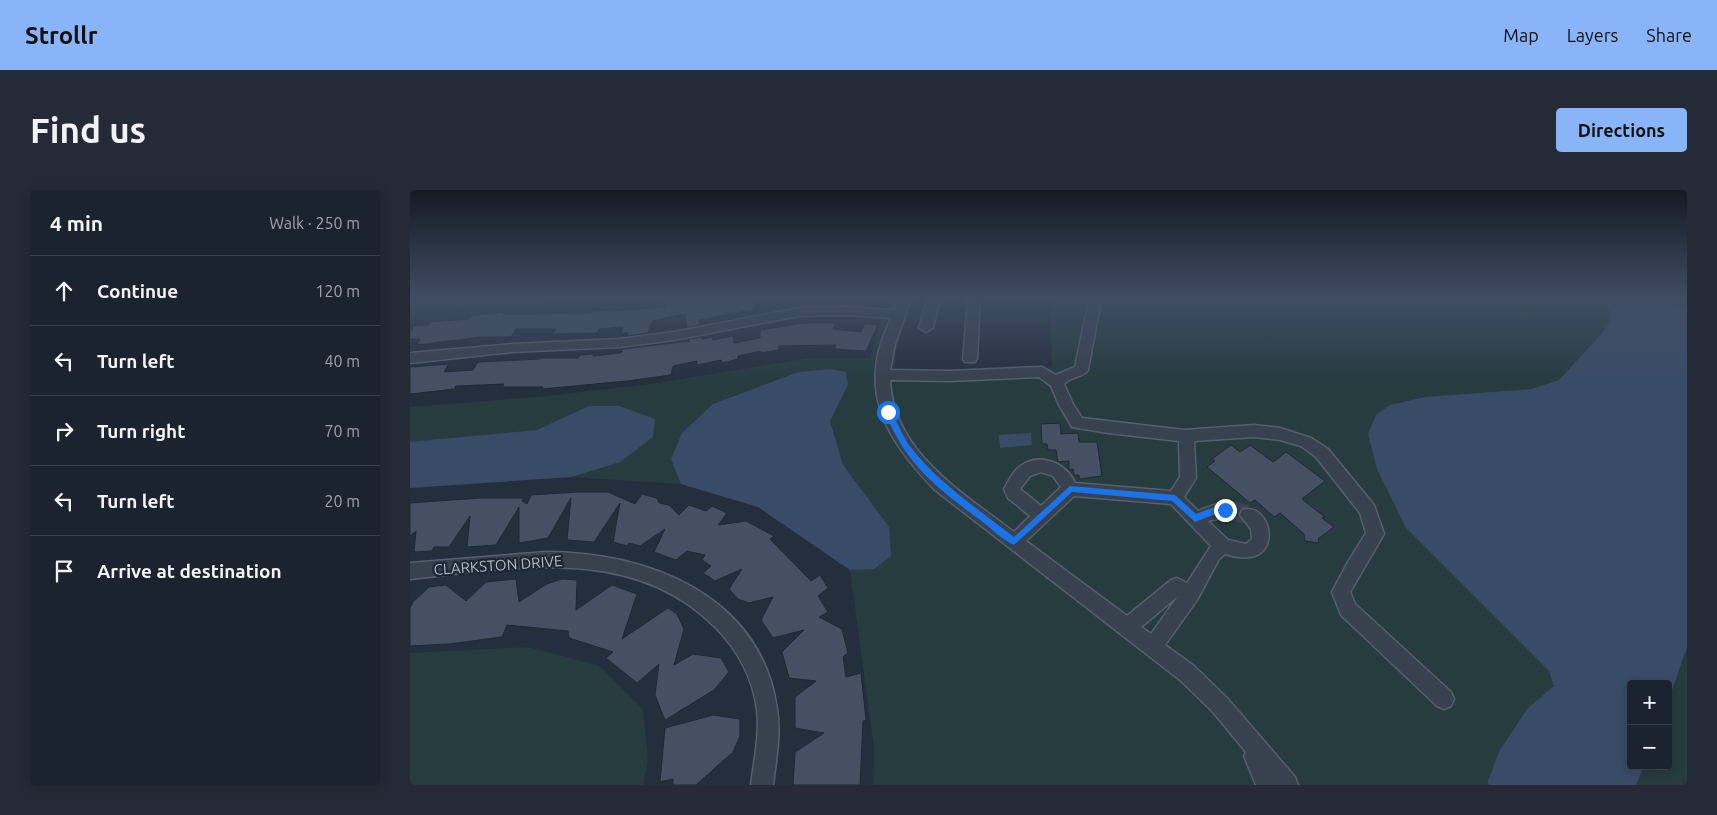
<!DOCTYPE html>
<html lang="en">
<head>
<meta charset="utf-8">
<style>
  body { margin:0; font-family:Ubuntu,sans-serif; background:#242b36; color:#f1f3f6 }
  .controls { position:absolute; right:15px; bottom:15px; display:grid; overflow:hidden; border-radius:5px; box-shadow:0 2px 12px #0003 }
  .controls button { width:45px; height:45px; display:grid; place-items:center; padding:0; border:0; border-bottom:1px solid #39404a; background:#1b232e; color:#f1f3f6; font:25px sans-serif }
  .stop { position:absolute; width:15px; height:15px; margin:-11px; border:4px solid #1a73e8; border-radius:50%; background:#fff }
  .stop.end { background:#1a73e8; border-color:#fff; box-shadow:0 1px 5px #0008 }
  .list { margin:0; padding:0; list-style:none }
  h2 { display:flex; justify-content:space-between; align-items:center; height:65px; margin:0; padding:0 20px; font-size:21px }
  h2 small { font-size:16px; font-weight:400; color:#a0a4aa }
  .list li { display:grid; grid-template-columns:32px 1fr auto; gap:15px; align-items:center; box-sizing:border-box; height:70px; padding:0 20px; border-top:1px solid #39404a }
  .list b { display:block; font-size:19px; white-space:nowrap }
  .list em { font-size:16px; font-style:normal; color:#a0a4aa }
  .icon { flex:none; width:28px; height:28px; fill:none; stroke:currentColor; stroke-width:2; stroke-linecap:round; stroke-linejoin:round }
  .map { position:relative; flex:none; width:1277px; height:595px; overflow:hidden; border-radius:5px }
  header { display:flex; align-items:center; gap:30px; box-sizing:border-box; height:70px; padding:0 25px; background:#8ab4f8; color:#111 }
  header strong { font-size:24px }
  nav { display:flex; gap:28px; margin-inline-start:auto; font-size:18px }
  .intro { display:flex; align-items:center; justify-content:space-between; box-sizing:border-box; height:120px; padding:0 30px }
  h1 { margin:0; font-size:35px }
  .button { padding:12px 22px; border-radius:5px; background:#8ab4f8; color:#111; font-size:18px; font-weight:700 }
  main { display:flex; gap:30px; padding:0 30px }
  aside { flex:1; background:#1b232e; border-radius:5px; box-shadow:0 2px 12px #0003 }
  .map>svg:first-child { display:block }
</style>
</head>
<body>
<header>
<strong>Strollr</strong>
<nav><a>Map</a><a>Layers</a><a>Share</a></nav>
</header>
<div class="intro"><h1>Find us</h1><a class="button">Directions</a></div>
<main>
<aside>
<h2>4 min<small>Walk · 250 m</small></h2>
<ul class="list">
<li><svg class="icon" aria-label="ahead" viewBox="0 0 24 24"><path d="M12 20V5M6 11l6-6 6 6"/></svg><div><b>Continue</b></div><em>120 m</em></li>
<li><svg class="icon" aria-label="left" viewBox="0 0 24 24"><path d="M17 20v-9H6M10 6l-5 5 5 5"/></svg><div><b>Turn left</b></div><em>40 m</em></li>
<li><svg class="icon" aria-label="right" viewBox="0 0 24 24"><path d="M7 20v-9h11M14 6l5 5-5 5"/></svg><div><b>Turn right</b></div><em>70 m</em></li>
<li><svg class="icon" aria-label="left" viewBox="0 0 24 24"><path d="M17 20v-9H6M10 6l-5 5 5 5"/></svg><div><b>Turn left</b></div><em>20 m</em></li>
<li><svg class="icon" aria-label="arrive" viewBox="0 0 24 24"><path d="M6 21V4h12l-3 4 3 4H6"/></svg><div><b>Arrive at destination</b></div></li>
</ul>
</aside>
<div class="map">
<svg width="1277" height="595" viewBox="0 0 1277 595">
  <rect width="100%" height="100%" fill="#242f3e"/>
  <g fill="#263c3f" fill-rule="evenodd">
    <path d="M0 109H200L0 123Z"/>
    <path d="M478 109H504C495 134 483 158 485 185L642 177 640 109H1277V595H463L464 558 440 380 348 317 271 294 161 287 0 298V217L136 206 240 194 400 168H460ZM1221 494H1258V576H1221Z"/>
    <path d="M117 457 188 475 233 520 238 569 233 595H0V463Z"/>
  </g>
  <g fill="#394c67">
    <path d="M1196 109H1241L1277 120V457L1258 512V494H1221V576H1234L1226 595H1079L1078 591 1089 562 1117 519 1144 496 1139 481 996 338 967 279 958 244 966 225 980 215 1015 207 1122 199 1149 190 1192 143 1201 128 1200 121 1194 113Z"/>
    <path d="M420 179 436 182 438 195 420 231 433 275 479 337 481 366 464 379 440 380 348 317 271 294 261 269 272 243 303 214 389 182Z"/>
    <path d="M179 216H209L245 229 243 247 210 272 161 287 0 298V252L127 240Z"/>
    <path d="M621 243 622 255 590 258 589 245Z"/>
  </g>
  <g fill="#455162" stroke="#1f2835">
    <path d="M272 109H344L345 119 289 130 290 135 277 138 275 124 242 131 238 143 217 146 218 143H211L213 137 189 139 187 143 142 144 146 139H106L101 147H72L6 155 10 149H0V143L4 136 18 135 20 132 59 129 61 125 94 122 93 124H118L181 123 182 121 204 120 203 121 255 117 254 113Z"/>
    <path d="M393 133H425L423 139 451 142 455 134 468 135 456 161 424 159 426 155 369 156V160L351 163 350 161 328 166V169L312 173 311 170 287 175V171L263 176 261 185 217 191 132 199 133 197H92L94 194 46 196 45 199 0 204V177L39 174 34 182 63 180 68 172 130 169 131 168H168L170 165 184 164 183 166 211 163 213 159 279 151V149L292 147V149L303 147V150L323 146 324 153 350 148V140Z"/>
    <path d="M650 233 651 244 668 243 669 252H687L692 286 669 289V285H664L663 279 659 280V271L648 272 646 260H638L637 254H632L631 234Z"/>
    <path d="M821 255 830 262 840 255 863 272 876 262 915 291 892 309 915 327 912 328 924 337 908 349 909 353 895 351 894 344 870 323 864 327 845 310 840 313 797 277 805 271 802 269Z"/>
    <path d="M167 302H198L225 314 232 304 247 308 249 313 259 315 269 325 279 315 296 321 302 316 317 323 308 335 336 331 364 346 360 349 401 391 410 385 418 398 408 406 418 422 409 427 432 439 438 463 433 467 436 487 451 483 456 530 453 531 450 595H383L385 562 414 543 385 538V507L406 491 379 488 372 462 394 440 363 448 351 430 363 407 339 413 328 409 319 399 332 379 305 391 293 383 301 376 292 370 295 365 277 361 266 370 244 362 255 339 230 356 219 353 217 356 203 352 210 313 184 352 157 350 161 308 138 348 109 353V317L86 355 57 357 60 326 39 357H24L22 361 4 362 6 341 0 346V313L70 308H114L112 311 117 314 121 305Z"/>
    <path d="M106 389 109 412 137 394 152 389 167 390 166 420 202 395 227 404 212 449 258 418 267 424 274 439 264 475 283 464 311 468 319 482 304 500 255 530 245 505 249 474 227 493 196 468 203 462 159 448 158 441 97 435 92 447 39 454 0 456V418L3 412 19 397 36 395 56 411 76 392Z"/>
    <path d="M303 525 330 529V546L323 562 286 595H263V589L250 592 255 538Z"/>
  </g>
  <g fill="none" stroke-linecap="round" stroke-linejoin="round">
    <path stroke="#3a4453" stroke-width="14" stroke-dasharray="14 8" stroke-linecap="butt" d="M818 320 821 321"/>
    <path stroke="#3a4453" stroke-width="19" stroke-dasharray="19 9" stroke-linecap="butt" d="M818 320 838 325"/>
    <defs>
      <g id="minor">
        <path d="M488 109H501L485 154 480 180 539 181 632 177 646 185 665 177 679 109H691L678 180C673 188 661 186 654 194L663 214 672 228 774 240 844 235 870 238 901 248 918 259 964 315 974 344 940 402 945 414 1041 502 1044 509 1041 516 1034 519 1027 516 931 425 922 402 938 372 956 343 950 323 906 267 891 256 870 250 844 247 784 251 786 288 774 307 788 321C799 316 812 311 824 315L826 320 824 325 798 331 818 350 836 354 842 349 841 339 830 325 832 320C863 310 878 384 815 364L809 369 787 410 755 455 784 476 817 508 885 587 888 595H846L834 566 836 562 803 522 770 490 525 300C494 268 461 227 466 179 467 161 474 144 481 128L434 125 389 126 264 150 210 157 102 162 0 173V163L102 154 210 149 264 142 389 118 434 117 484 120ZM629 187 641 196 649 215 662 237 698 243 769 251 770 287 761 301 665 293C655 271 626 261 607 279 601 285 598 292 594 299L598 308 620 326 604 342C553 303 483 262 480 190L539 191ZM631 282 643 286 651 297 631 316 610 299 620 286ZM664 306 761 314 801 356 777 393 767 388 761 390 717 426 616 351ZM768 406 741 444 731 437Z"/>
        <path d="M517 109H530L523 138 516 142 509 138Z"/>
        <path d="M558 109H570L567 169 565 172H555L553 169Z"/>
        <path d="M136 362C238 362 351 405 367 519 371 544 366 570 363 595H341C344 570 350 544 347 520 343 488 327 459 305 437 223 354 104 378 0 389V373Z"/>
      </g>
    </defs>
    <use href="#minor" stroke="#565f6c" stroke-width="3"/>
    <use href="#minor" fill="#38414e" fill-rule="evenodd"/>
  </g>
  <linearGradient id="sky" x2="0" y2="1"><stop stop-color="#141a22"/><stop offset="0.56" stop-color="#3f4d63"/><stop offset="1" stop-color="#3f4d63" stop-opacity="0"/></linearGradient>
  <rect width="1277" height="193" fill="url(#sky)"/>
  <path fill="#1a73e8" d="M478 219C483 222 494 248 499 255 528 293 567 318 604 347L660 296 765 305 786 324 802 318 815 317 819 320 818 322 803 325 785 332 762 311 662 302 604 355C592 350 581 338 570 330 526 297 496 275 475 222Z"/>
  <g text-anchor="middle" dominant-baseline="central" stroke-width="4.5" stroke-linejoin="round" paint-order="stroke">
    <g font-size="15" fill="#b4bcc9" stroke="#1d2633">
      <text transform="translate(88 375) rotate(-4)">CLARKSTON DRIVE</text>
    </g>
  </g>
</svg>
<div class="controls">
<button>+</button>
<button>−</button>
</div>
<div class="stop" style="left:478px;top:222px"></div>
<div class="stop end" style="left:815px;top:320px"></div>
</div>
</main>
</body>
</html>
